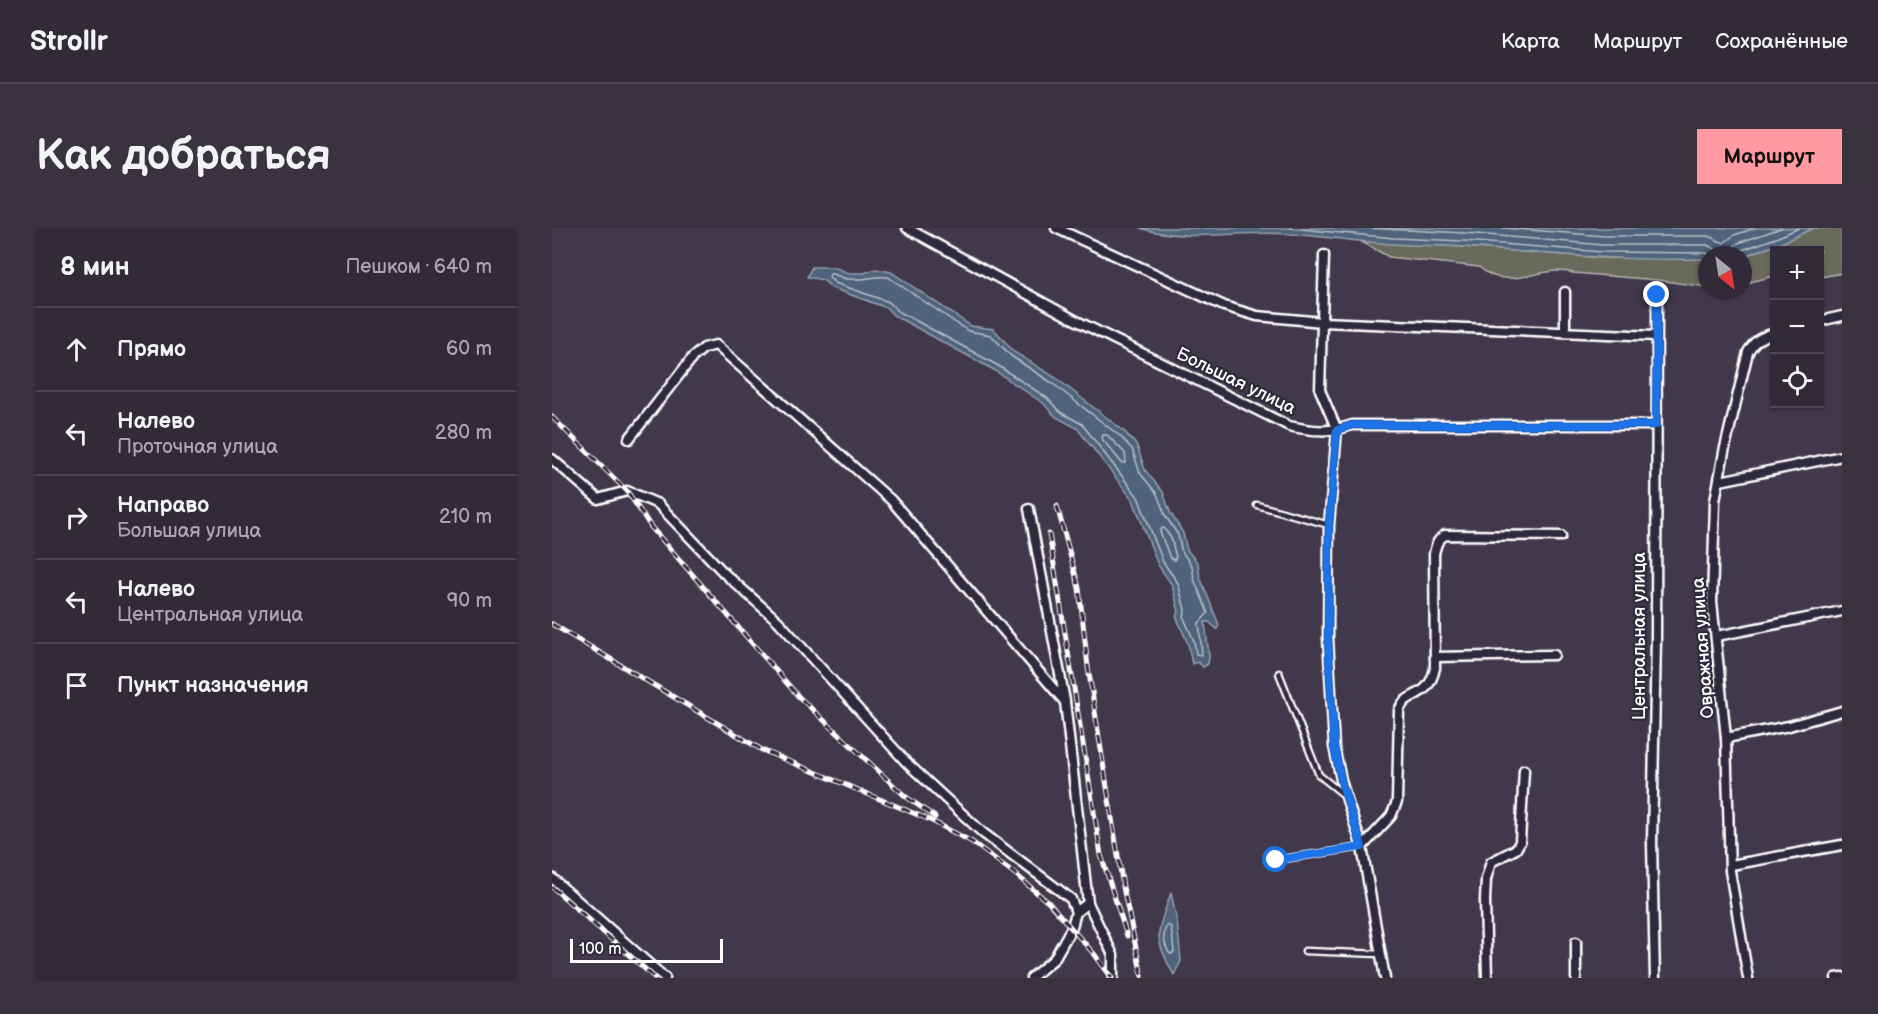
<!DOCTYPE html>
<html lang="ru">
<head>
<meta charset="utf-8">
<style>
  body { margin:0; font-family:"Balsamiq Sans",sans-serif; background:#3a3240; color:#f1f3f6 }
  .controls { position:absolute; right:18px; top:18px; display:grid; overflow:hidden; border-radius:0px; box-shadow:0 2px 4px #0004 }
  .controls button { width:54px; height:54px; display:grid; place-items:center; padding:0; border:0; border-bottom:2px solid #4d4653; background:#322a38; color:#f1f3f6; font:30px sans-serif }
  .compass { position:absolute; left:1146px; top:18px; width:54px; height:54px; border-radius:50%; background:#322a38; box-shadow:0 2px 4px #0004; rotate:150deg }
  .scale { position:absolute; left:18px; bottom:15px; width:153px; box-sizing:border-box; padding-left:6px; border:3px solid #fff; border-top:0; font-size:16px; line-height:21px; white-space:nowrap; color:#fff; -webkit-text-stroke:4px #2f2a3d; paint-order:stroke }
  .stop { position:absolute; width:18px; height:18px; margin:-14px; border:4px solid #1a73e8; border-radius:50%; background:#fff }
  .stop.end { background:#1a73e8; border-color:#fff; box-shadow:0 2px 6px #0008 }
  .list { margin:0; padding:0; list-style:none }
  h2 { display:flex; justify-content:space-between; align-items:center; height:78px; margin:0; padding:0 24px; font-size:26px }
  h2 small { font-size:20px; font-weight:400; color:#a8a7ae }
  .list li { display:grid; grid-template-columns:39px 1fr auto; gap:18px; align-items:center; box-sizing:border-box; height:84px; padding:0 24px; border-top:2px solid #4d4653 }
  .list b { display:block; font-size:22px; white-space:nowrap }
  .list p { margin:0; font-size:20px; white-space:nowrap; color:#a8a7ae }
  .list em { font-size:20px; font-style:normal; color:#a8a7ae }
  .icon { flex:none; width:33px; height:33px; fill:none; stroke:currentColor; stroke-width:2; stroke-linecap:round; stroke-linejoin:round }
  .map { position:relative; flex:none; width:1290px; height:750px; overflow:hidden; border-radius:0px }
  header { display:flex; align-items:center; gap:36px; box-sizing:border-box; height:84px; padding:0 30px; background:#322a38; border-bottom:2px solid #4d4653 }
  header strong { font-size:28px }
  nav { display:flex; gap:33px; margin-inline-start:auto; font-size:21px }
  .intro { display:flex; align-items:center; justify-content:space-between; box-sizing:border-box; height:144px; padding:0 36px }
  h1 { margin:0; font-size:42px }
  .button { padding:15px 27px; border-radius:0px; background:#ff9aa2; color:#111; font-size:21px; font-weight:700 }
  main { display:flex; gap:36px; padding:0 36px }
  aside { flex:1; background:#322a38; border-radius:0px; box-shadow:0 2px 4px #0004 }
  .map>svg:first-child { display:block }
</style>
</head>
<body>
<header>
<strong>Strollr</strong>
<nav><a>Карта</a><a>Маршрут</a><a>Сохранённые</a></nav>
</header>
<div class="intro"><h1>Как добраться</h1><a class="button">Маршрут</a></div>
<main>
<aside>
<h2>8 мин<small>Пешком · 640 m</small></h2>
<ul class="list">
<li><svg class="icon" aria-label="ahead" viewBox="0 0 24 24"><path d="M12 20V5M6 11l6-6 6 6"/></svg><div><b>Прямо</b></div><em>60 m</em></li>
<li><svg class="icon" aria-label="left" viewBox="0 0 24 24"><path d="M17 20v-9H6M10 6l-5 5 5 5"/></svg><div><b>Налево</b><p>Проточная улица</p></div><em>280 m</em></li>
<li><svg class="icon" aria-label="right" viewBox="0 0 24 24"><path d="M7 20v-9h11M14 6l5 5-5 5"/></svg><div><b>Направо</b><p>Большая улица</p></div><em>210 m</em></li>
<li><svg class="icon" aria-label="left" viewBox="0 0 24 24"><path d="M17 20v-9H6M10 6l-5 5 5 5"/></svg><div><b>Налево</b><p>Центральная улица</p></div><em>90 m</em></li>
<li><svg class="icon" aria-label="arrive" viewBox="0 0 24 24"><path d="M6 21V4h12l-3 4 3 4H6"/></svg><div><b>Пункт назначения</b></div></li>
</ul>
</aside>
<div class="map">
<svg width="1290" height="750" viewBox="0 0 1290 750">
  <rect width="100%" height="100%" fill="#42384b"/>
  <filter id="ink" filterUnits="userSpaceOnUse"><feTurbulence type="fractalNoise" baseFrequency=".0167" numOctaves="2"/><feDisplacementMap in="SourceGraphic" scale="12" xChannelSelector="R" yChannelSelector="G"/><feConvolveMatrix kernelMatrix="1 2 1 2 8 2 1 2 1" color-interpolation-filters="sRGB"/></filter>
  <g filter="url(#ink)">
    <g fill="#676a5c" stroke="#b3b4ae" stroke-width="1.5">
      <path d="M1261 0H1290V45L1268 49V22H1222V48L1191 56V28L1227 16Z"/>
      <path d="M808 13 911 19 1050 30 1155 31V59L1105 52 1021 45C989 35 956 66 927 39L837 29Z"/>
    </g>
    <g fill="#4f637b" stroke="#95a1b0" stroke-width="1.5">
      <path d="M588 0H1261L1227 16 1191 28 1155 27V31C1074 33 994 26 914 19 890 17 865 18 841 16 806 14 772 8 737 6 687 2 636 15 588 0Z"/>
      <path d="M260 39H281L297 45H312L324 41 339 44 419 98 442 101 462 124 504 150 573 204 585 218 593 242 611 264 618 284 631 305 635 322 646 335 648 349 667 397 665 401 657 394H653L657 428 656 436 651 439 646 434 640 436 636 416 624 388 627 384 620 357 606 337 581 272 525 200 504 189 491 175 442 142 341 87 335 80 280 60 271 52 255 49Z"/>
      <path d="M619 665 625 693 629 733 622 747C600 707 605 706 619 665Z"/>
    </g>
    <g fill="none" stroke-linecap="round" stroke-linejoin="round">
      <g stroke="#b9c1ca" stroke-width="1.5">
        <path d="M738 0 842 10 912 13 1051 24 1154 25 1159 27"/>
        <path d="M815 0 912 5 1051 17H1155L1163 21 1168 27"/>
        <path d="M952 0 1052 8H1156L1172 15 1182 7 1203 0"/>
        <path d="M1178 27 1180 20 1186 15 1229 0"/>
        <path d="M1185 27 1190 22 1224 10 1247 0"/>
        <path d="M279 45C285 47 291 51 297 51 311 53 323 47 336 49L416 103 439 107 459 128 500 155 569 209 580 221 588 245 605 266 613 287 626 307 630 324 640 338 642 351 656 385 647 395 650 427 644 426 642 413 632 390 633 382 626 355 611 334 586 269 530 196 508 184 495 170 445 137 346 83 337 74 283 55 277 49Z"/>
        <path d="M551 207H555L573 225 574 235H570L550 211Z"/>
        <path d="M612 300 619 310 624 329 622 332 618 330 608 304 609 301Z"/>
        <path d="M615 697 619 699 622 723 620 726 617 725C612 716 610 706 615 697Z"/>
      </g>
      <defs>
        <g id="service">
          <path d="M705 277 777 297"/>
          <path d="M727 445 767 547 792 567"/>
          <path d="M724 632 810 619"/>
          <path d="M753 723 828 726"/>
        </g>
        <g id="minor">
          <path d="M355 0 521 91 737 198C760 203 778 205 800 197H1104"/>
          <path d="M504 0 672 78 705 88 771 94 1104 108"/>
          <path d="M772 27 768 162 785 202 777 297 776 410 782 519 790 556 810 619 833 750"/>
          <path d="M1268 93 1290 88"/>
          <path d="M1013 104V64"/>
          <path d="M77 211 141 129 152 120 164 117 339 272 513 474 536 675 524 684"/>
          <path d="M0 231 46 271 75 263 106 276 173 346 226 393 355 535 431 605 519 671 524 684 520 699 502 731 479 750"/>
          <path d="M1168 253 1290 228"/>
          <path d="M477 281 513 473"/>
          <path d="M1165 408 1290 383"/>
          <path d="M883 429 1002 427"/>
          <path d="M1174 510 1237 498 1290 483"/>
          <path d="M810 619 839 588 845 574 847 482C856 461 876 473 883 440L882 326C884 317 885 312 893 307L1009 308"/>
          <path d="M1179 637 1290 617"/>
          <path d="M0 650 113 750"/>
          <path d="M536 675 561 727V750"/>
          <path d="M1024 714V750"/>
          <path d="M935 750 933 672 934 651 939 634 964 621 968 614 972 542"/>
          <path d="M1103 750 1100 615 1104 411 1105 67"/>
          <path d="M1196 750 1178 643 1174 510 1160 374 1163 273 1172 224 1196 124C1203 111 1210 109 1222 105"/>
          <path d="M1284 750 1290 749"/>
        </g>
      </defs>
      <use href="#service" stroke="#fff" stroke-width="9"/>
      <use href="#minor" stroke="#fff" stroke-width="13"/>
      <use href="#service" stroke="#2f2a3d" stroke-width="4.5"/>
      <use href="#minor" stroke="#2f2a3d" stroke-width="8"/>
      <defs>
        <g id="rail">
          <path d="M0 189 75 263 99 299 247 469 353 568 383 589"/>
          <path d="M505 278 527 360 536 439 550 528 571 659 590 748"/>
          <path d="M497 306 549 627 575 708"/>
          <path d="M0 396 210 522 378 592 420 614 462 645 497 675 543 727 560 750"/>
          <path d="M0 659 103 750"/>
        </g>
      </defs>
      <use href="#rail" stroke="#fff" stroke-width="5"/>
      <use href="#rail" stroke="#2f2a3d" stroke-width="3" stroke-dasharray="9" stroke-linecap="butt"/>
    </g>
  </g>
  <g fill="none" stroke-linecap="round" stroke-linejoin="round" filter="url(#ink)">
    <path stroke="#1a73e8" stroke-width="8" d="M724 632 810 619 790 556 782 519 776 410 777 297 785 202 800 197H1104L1105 67"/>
  </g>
  <g text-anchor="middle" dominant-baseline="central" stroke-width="4.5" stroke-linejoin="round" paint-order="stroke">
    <g font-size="18" fill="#fff" stroke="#2f2a3d">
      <text transform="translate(684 153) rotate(26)">Большая улица</text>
      <text transform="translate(1087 408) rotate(-90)">Центральная улица</text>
      <text transform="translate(1151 420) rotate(-94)">Овражная улица</text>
    </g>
  </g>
</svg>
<div class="controls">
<button>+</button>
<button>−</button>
<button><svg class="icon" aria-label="locate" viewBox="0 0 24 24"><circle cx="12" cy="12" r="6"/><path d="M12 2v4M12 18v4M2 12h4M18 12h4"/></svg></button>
</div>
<svg class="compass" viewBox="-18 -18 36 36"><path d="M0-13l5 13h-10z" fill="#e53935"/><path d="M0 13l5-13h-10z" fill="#a8a7ae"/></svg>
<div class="scale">100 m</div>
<div class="stop" style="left:724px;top:632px"></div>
<div class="stop end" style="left:1105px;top:67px"></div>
</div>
</main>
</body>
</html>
